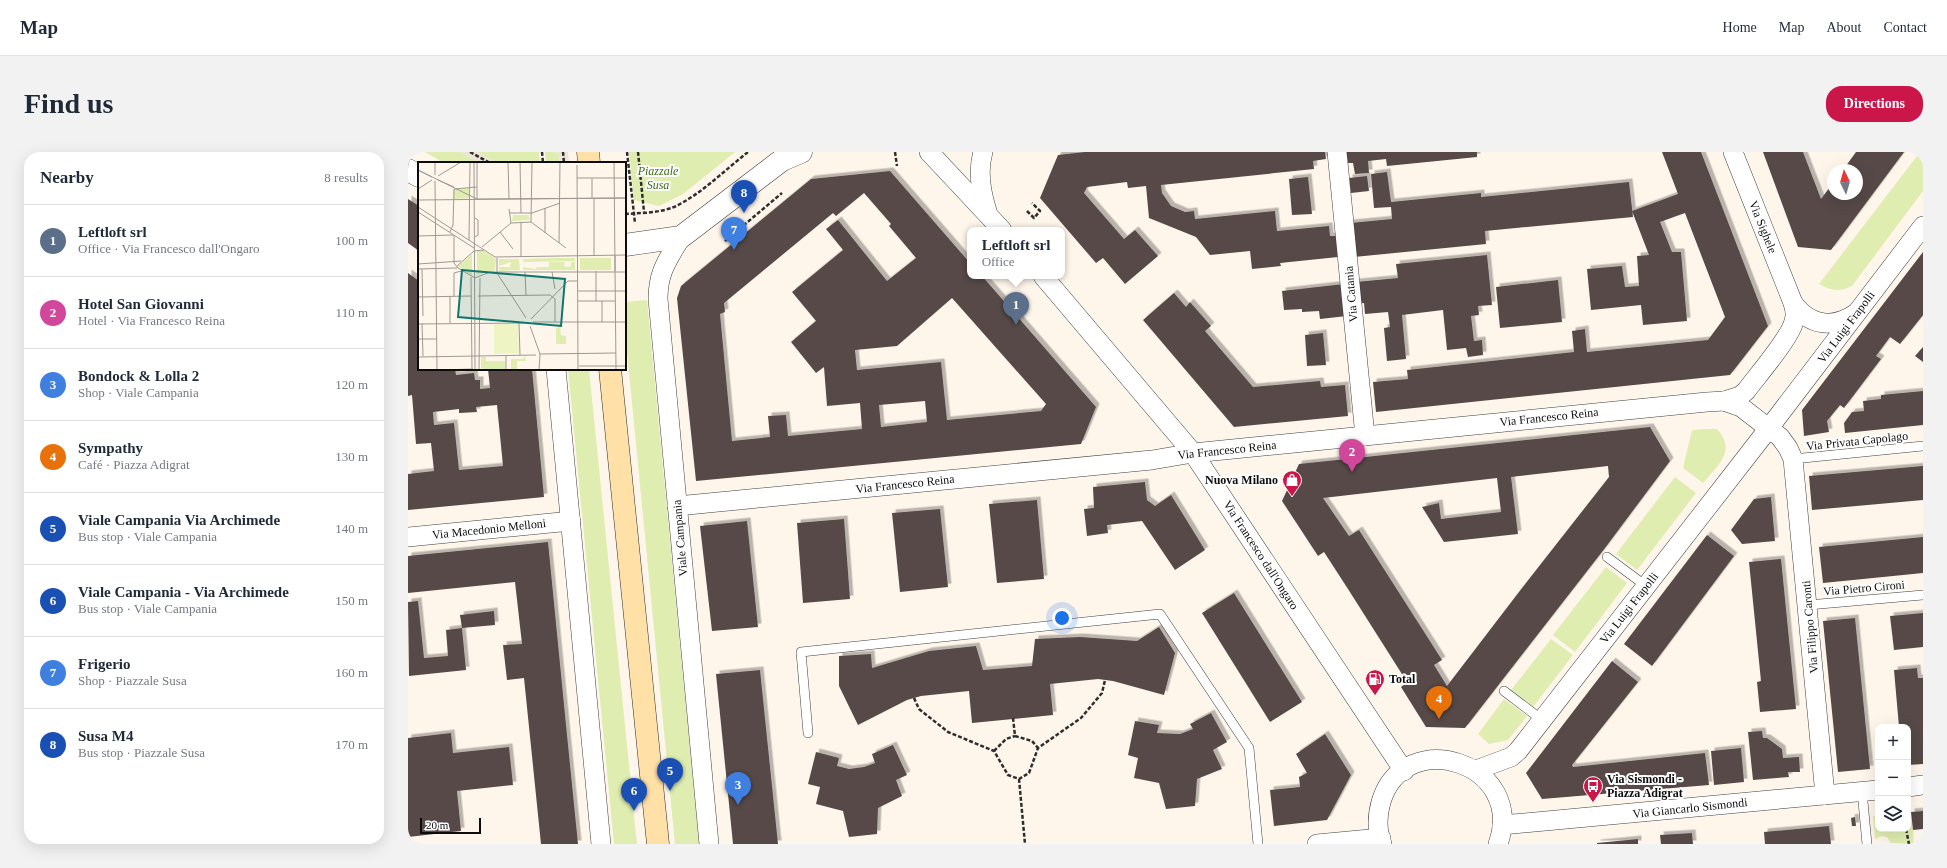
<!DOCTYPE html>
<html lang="en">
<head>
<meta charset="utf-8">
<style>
  body { margin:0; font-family:Georgia,serif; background:#f2f2f3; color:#1f2937 }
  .controls { position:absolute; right:12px; bottom:12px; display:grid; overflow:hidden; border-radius:8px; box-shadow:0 4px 16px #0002 }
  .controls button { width:36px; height:36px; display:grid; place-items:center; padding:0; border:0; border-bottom:1px solid #e0e1e3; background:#fff; color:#1f2937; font:20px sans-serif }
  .compass { position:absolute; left:1419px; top:12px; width:36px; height:36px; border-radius:50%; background:#fff; box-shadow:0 4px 16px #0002; rotate:355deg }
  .scale { position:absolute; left:12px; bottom:10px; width:61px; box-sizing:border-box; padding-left:4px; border:2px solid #0c0c0c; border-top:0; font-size:11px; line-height:14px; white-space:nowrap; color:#0c0c0c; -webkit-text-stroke:3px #fff; paint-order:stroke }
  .you { position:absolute; left:654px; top:466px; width:14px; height:14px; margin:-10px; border:3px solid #fff; border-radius:50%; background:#1a73e8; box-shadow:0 0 0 6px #1a73e833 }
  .badge { display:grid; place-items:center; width:26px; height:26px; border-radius:50%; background:#ca1649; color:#fff; font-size:13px; font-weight:700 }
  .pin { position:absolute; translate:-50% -33px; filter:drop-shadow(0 1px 2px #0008) }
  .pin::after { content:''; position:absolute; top:21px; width:14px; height:12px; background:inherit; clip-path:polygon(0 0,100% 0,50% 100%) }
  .popup { position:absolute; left:559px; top:75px; width:98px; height:52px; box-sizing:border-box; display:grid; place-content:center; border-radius:8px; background:#fff; filter:drop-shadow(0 1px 3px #0005); font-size:13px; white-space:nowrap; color:#747a83 }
  .popup b { font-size:15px; color:#1f2937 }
  .popup::after { content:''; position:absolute; left:50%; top:100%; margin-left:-8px; border:8px solid transparent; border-top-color:#fff }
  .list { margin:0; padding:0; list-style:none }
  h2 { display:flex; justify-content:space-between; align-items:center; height:52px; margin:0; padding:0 16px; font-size:17px }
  h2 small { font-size:13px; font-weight:400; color:#747a83 }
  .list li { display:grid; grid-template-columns:26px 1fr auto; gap:12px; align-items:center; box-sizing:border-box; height:72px; padding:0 16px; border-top:1px solid #e0e1e3 }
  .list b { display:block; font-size:15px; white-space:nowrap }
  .list p { margin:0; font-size:13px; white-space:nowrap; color:#747a83 }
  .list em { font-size:13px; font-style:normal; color:#747a83 }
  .icon { flex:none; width:22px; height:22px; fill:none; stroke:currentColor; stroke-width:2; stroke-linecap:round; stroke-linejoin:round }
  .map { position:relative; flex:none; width:1515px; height:692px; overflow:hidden; border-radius:16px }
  header { display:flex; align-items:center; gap:24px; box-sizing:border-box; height:56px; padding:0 20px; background:#fff; border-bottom:1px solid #e0e1e3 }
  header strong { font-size:19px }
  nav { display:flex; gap:22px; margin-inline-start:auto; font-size:14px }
  .intro { display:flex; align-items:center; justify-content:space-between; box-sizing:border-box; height:96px; padding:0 24px }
  h1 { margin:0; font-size:28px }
  .button { padding:10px 18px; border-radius:16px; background:#ca1649; color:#fff; font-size:14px; font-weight:700 }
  main { display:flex; gap:24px; padding:0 24px }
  aside { flex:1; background:#fff; border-radius:16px; box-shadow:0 4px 16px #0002 }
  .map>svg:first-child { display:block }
</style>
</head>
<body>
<header>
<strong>Map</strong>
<nav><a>Home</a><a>Map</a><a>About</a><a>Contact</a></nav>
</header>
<div class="intro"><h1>Find us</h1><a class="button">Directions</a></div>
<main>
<aside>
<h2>Nearby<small>8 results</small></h2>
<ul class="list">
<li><span class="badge" style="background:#5c6f8a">1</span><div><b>Leftloft srl</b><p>Office · Via Francesco dall'Ongaro</p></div><em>100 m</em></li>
<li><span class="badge" style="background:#d1479c">2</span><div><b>Hotel San Giovanni</b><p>Hotel · Via Francesco Reina</p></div><em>110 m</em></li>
<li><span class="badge" style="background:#3f7fe0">3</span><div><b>Bondock &amp; Lolla 2</b><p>Shop · Viale Campania</p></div><em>120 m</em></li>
<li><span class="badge" style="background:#e8710a">4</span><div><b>Sympathy</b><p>Café · Piazza Adigrat</p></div><em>130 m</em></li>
<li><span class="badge" style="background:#1a4fb4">5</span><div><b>Viale Campania Via Archimede</b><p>Bus stop · Viale Campania</p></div><em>140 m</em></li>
<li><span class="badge" style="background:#1a4fb4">6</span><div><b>Viale Campania - Via Archimede</b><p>Bus stop · Viale Campania</p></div><em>150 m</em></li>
<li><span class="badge" style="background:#3f7fe0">7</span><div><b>Frigerio</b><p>Shop · Piazzale Susa</p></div><em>160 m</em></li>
<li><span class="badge" style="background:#1a4fb4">8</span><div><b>Susa M4</b><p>Bus stop · Piazzale Susa</p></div><em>170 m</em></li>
</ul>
</aside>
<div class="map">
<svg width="1515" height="692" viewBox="0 0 1515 692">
  <defs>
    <filter id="shadow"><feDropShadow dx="3.5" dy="-3.5" stdDeviation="0" flood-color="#0004"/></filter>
  </defs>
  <rect width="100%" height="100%" fill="#fff6eb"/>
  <g fill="#dfedb0">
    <path d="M17 0H53L72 11H36Z"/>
    <path d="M69 0H131L132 11H88Z"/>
    <path d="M137 0H148L151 2 152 11H138Z"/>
    <path d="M221 0H327L275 42 251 54 226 48Z"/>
    <path d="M1512 0H1515V39L1444 134C1432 140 1423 139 1411 132Z"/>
    <path d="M239 148 291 692H267L217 179V150Z"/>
    <path d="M160 217H181L229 692H206Z"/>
    <path d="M1297 277H1309C1329 299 1310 313 1295 331L1275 316 1284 278Z"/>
    <path d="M1267 325 1288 341 1229 418 1208 402Z"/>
    <path d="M1198 415 1219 431 1167 500 1145 483Z"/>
    <path d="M1143 487 1165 503 1125 555 1103 538Z"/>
    <path d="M1096 547 1119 564 1100 588 1081 592 1070 582Z"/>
    <path d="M1500 660H1503L1506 692 1483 691 1479 685 1474 684 1467 687 1465 664 1470 663V677H1500Z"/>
  </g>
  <g fill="#efe4d9">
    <path d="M53 0H69L88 11H72Z"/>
    <path d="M148 0H160L161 11H152L151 2Z"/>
  </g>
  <g fill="#564947" fill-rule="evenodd" filter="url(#shadow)">
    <path d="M677 0H917L918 7 905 9 906 17 753 33 754 41 763 54 777 60 786 59 787 67 867 59 869 79 921 74 922 84H928L930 105 872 111 873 114 844 117 842 99 802 103 788 85 741 66 738 34 720 36 719 30 679 35 676 41 716 87 727 78 750 104 717 132 695 106 688 111 632 46 650 3Z"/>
    <path d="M938 0H1069V5L979 14 978 7 960 9 961 21 947 22 945 11H940Z"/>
    <path d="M1254 0H1293L1360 174 1322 223 968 260 965 230 1000 227 999 218 1166 200 1164 179 1177 177 1179 200 1300 188 1317 165 1277 61 1252 70 1264 100H1273L1279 169 1235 173 1233 153 1183 158 1179 117 1214 114 1217 135 1231 134 1229 104 1241 103 1224 59 1270 42Z"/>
    <path d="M1355 0H1395L1413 47 1425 31V42H1449V18H1435L1448 0H1496L1423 98 1390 95Z"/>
    <path d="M482 19 562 111V124H574L688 255 673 292 288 329 269 146 273 134 403 27ZM456 41 483 72 481 74 508 106 479 129 430 68 418 77 435 98 384 140 408 169 383 190 408 221 416 215 419 254 452 251 454 277 380 284 378 263 360 264 362 285 324 289 312 162 317 160 316 151 425 61 428 64ZM544 146 638 252 633 259 539 268 533 210 449 218 447 198 489 194ZM517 249 519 270 473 275 471 253Z"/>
    <path d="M979 20 983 50 1073 41V45L1221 30 1225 65 1077 79 1078 92 946 105 942 71 984 67 983 55 966 56 963 22Z"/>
    <path d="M959 24 961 39 943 41 941 26Z"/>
    <path d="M900 25 904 62 884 63 881 27Z"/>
    <path d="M0 47 11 54V99L0 91Z"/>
    <path d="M1515 100V163L1492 192 1482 185 1468 204 1473 207 1436 256 1432 253 1419 269 1421 280 1396 284 1394 258Z"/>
    <path d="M1079 103 1084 153 1070 154 1071 163 1063 164 1066 189 1074 188 1075 203 1060 205 1058 196 1039 198 1035 158 994 163 998 207 979 209 976 176 982 175 980 160 957 162 956 151 950 152 948 130 990 126 988 112Z"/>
    <path d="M0 121 11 129V217H47L48 223 66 221 67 228H72V237L82 236 80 217H124L136 345 0 358V322L26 319 23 291 8 292 4 243 0 244ZM89 253 95 314 51 318 46 271 26 273 25 260 51 257V261L69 260 68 255Z"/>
    <path d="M1150 128 1154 170 1092 176 1088 135Z"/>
    <path d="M936 132 939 164 912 167 911 159 894 160V157L876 158 874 139Z"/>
    <path d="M766 141 778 155 782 150 803 174 797 179 845 235 912 229 913 235 937 233 940 264 826 275 735 168Z"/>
    <path d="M915 181 918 213 899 214 897 183Z"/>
    <path d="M1515 195V210L1507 204Z"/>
    <path d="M1515 239V273L1437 281 1436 271 1444 260 1456 259 1455 249 1473 247V243Z"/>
    <path d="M1242 275 1262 309 1197 396 1057 576 1018 575 993 535 999 530 940 437 916 400 910 404 874 349 891 312ZM1200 314 1201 325 1114 436 1039 534 1026 513 1034 508 951 378 941 384 915 346 1089 326 1093 360 1033 367 1031 351 1014 355 1036 390 1110 382 1103 325Z"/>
    <path d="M1515 314V348L1404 358 1401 324Z"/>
    <path d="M737 330 739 348 747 354 763 343 797 398 767 418 734 369 699 373 700 381 679 384 676 357 686 356 685 335Z"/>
    <path d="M1363 345 1367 389 1334 392 1323 378 1346 347Z"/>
    <path d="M629 348 636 427 589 431 581 352Z"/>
    <path d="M532 357 540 435 492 440 484 361Z"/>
    <path d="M436 367 442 447 395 451 389 371Z"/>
    <path d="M339 369 350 475 304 479 292 374Z"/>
    <path d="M1299 383 1326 404 1244 514 1216 492Z"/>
    <path d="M1515 385V421L1415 431 1411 395Z"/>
    <path d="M140 390 158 573 170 692H133L116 526 99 528 95 493 114 492 107 430 0 441V404Z"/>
    <path d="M1373 407 1388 557 1352 560 1349 530 1353 529 1341 410Z"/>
    <path d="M826 441 894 550 862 570 794 461Z"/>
    <path d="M10 449 16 506 40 504 38 478 54 476 58 518 1 524 0 450Z"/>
    <path d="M86 459 87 473 54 476 52 463Z"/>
    <path d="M1515 461V495L1486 498 1482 464Z"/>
    <path d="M1447 466 1462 617 1430 620 1415 469Z"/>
    <path d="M751 475 767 501 756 543 705 529 690 527 642 532 645 563 564 571 561 539 513 544 499 548 450 573 431 534V504L463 502 464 516 521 499 568 494 575 518 624 514 627 487 672 485 729 489Z"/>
    <path d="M1204 509 1230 530 1164 613 1165 615 1297 601 1301 633 1134 647 1118 621Z"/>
    <path d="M1509 516 1510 526H1515V612L1500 613V575H1491L1486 518Z"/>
    <path d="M352 518 370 692H325L308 522Z"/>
    <path d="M803 561 819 590 805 598 814 617 789 627 787 654 758 657 751 631 726 626 730 606 720 603 727 569 751 573 749 581 772 582 785 577 782 572Z"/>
    <path d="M1354 579 1355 586H1359L1374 597 1375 606 1391 605 1392 620H1380L1381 625 1345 628 1340 580Z"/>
    <path d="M43 581 45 601 101 595 105 633 49 639 53 679 0 685V586Z"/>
    <path d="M917 582 943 623 919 668 866 674 862 638 892 635 891 625 899 621 888 602Z"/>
    <path d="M485 593 499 623 488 628 494 644 470 656 469 682 441 685 435 659 408 652 412 635 400 632 408 600 431 606 429 614 441 617 456 615 467 611 464 602Z"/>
    <path d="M1333 596 1336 630 1306 633 1303 599Z"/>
    <path d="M1515 659V677L1505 678 1503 660Z"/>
    <path d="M1447 665 1448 674H1444L1443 666Z"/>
    <path d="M1421 674 1423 692H1357L1356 680Z"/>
    <path d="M1284 681 1285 692H1253L1252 683Z"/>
    <path d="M1230 687V692H1189V691Z"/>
  </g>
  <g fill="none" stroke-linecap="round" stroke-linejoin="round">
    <defs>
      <g id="service">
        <path d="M1385 307 1515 294"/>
        <path d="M1199 405 1238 434"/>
        <path d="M1400 453 1515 443"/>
        <path d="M1096 539 1134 568"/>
        <path d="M400 581 393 500 752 462 841 596 850 692"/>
        <path d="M1454 639 1459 692"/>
      </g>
      <g id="minor">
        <path d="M521 0 594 78"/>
        <path d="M575 0C569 20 573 40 579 59"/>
        <path d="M929 0 957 284"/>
        <path d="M273 85C260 108 250 119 250 147L301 692"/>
        <path d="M635 124 785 301 996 619"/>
        <path d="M1385 151C1402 174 1424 177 1447 162"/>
        <path d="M148 217 193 692"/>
        <path d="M1316 249 1332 244 1338 239C1349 224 1383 185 1386 169 1388 163 1387 157 1385 151L1325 0"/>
        <path d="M269 354 744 308 785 301 1299 250 1316 249 1333 255 1372 285 1380 296 1385 307 1417 643"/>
        <path d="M0 385 163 369"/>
        <path d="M1068 618 1103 605 1110 599 1361 276 1515 74"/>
        <path d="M1500 635 1515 633"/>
        <path d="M1094 673 1470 638"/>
        <path d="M909 692 973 686"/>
        <path d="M974 692C969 679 969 664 973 650 996 572 1119 611 1090 692"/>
      </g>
      <g id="tertiary">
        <path d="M0 18 11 24"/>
        <path d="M217 93 273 85 374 8 393 0"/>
      </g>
      <g id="secondary">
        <path d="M180 0 181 11"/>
        <path d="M202 217 250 692"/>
      </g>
    </defs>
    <use href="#service" stroke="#3f3f3f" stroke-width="10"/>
    <use href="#minor" stroke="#3f3f3f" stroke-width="20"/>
    <use href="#tertiary" stroke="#3f3f3f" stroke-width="23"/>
    <use href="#secondary" stroke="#2e2e2e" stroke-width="23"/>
    <g stroke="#2e2e2e" stroke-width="2.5" stroke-dasharray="4 2" stroke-linecap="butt">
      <path d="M62 0 82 11"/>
      <path d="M134 0 135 11"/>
      <path d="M155 0 156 11"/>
      <path d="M219 0 227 71"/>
      <path d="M230 0 236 60"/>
      <path d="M487 0 489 14"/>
      <path d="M1512 0H1513"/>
      <path d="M619 59 626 66 632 59 624 51"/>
      <path d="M217 62C233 61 251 61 266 55 292 43 317 18 340 0"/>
      <path d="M317 89 374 41"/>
      <path d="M506 546 511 557 540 580 586 599 600 623 611 627 621 621 630 596 673 566 694 541 697 528"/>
      <path d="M605 566 607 584 624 589 630 596"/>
      <path d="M586 599 598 587 607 584"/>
      <path d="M611 627 617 692"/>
      <path d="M1498 677 1501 692"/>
    </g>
    <use href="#service" stroke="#fff" stroke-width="9"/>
    <use href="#minor" stroke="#fff" stroke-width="19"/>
    <use href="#tertiary" stroke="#fff" stroke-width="22"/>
    <use href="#secondary" stroke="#ffe0a6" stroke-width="22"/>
  </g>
  <defs>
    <symbol id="shop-pin" viewBox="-11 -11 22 30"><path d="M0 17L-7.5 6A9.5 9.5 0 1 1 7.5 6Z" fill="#ca1649" stroke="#fff"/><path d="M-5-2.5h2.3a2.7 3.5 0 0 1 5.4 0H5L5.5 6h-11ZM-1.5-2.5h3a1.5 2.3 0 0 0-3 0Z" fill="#fff"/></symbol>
    <symbol id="fuel-pin" viewBox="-11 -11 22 30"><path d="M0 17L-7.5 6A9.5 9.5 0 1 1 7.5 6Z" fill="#ca1649" stroke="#fff"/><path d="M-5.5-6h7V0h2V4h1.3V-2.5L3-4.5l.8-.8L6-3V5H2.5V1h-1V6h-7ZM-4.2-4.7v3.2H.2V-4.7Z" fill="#fff"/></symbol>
    <symbol id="bus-pin" viewBox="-11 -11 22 30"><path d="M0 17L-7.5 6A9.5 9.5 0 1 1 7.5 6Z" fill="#ca1649" stroke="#fff"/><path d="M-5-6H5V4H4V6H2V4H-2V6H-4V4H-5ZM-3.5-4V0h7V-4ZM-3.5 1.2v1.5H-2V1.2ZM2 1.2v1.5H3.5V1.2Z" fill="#fff"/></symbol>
  </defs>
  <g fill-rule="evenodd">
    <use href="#shop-pin" x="873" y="317" width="22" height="30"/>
    <use href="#fuel-pin" x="956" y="516" width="22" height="30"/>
    <use href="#bus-pin" x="1174" y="623" width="22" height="30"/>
  </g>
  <g text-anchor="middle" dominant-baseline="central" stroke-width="4" stroke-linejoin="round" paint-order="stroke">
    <g font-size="12" font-style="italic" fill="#3b6a16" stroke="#fff">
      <text x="250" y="19">Piazzale<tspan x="250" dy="14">Susa</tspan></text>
    </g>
    <g font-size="12" fill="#0c0c0c" stroke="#fff">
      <text transform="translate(1355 75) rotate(68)">Via Sighele</text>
      <text transform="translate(943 142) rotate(-95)">Via Catania</text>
      <text transform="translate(1438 175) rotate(-53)">Via Luigi Frapolli</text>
      <text transform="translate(1141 265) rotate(-6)">Via Francesco Reina</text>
      <text transform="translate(1449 289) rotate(-6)">Via Privata Capolago</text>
      <text transform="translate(819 298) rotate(-6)">Via Francesco Reina</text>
      <text transform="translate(497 332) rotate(-6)">Via Francesco Reina</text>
      <text transform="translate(81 377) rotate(-6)">Via Macedonio Melloni</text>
      <text transform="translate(272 386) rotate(-95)">Viale Campania</text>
      <text transform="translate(853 403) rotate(57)">Via Francesco dall'Ongaro</text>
      <text transform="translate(1456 436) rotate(-5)">Via Pietro Cironi</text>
      <text transform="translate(1221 456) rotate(-52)">Via Luigi Frapolli</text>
      <text transform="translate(1402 475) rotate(-95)">Via Filippo Caronti</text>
      <text transform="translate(1282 656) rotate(-6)">Via Giancarlo Sismondi</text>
    </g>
    <g font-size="12" font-weight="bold" fill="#0c0c0c" stroke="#fff" text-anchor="start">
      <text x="870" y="328" text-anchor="end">Nuova Milano</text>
      <text x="981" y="527">Total</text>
      <text x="1199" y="627">Via Sismondi -<tspan x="1199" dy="14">Piazza Adigrat</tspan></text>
    </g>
  </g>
  <g transform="translate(10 10)">
    <rect width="208" height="208" fill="#fff6eb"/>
    <path d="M51 26V36L36 37V27ZM95 53H110L112 58 94 59ZM59 88 66 89 78 97 77 108 59 113ZM53 93H54V114L40 104ZM136 96H157V99L105 100V97ZM162 96H193V108H162ZM81 97H101L102 108 81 109V105H92L93 100 81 104ZM131 100H147L146 104 150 105 153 104V100H157V108H105V105L117 107 119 105H131ZM140 162H142L143 173 148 174V182H138V166L142 165ZM107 194 108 199H99V207L102 208H93V197H105ZM63 195H68V199H87V208H63L65 207 63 206Z" fill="#dfedb0"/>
    <path d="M76 162H100L101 191 76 192Z" fill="#eef4c3"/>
    <path fill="none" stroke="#9e9892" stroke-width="1" d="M17 0V13M56 0 57 208M59 0V38M90 0 91 37M102 0 103 51M196 0 198 208M159 3 160 208M0 8 14 15M0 8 59 37 208 36M20 14 43 0M159 16H208M174 16V36M20 18 36 25M17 19 19 208M0 27 14 18M176 36V94M0 38 208 36M0 45 77 95 208 93M127 46V71M91 47 93 61M0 50 56 86M92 51H114L142 41M113 60 114 0M113 60 148 86M93 61 113 60M103 61V95M32 70 35 63 36 27 59 25M82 70 95 87M36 73V101M0 74 35 73M57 75 60 73V58L57 56M51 78 52 0M141 81 142 0M64 85 93 61M197 94V109M36 101 40 106 57 116 72 110H208M0 102 43 99M39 104 56 89 66 88M0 107 39 106M4 107 5 154M178 109V139M79 110V96M107 110 108 133M134 110 137 127M79 111 108 156M53 115 54 208M160 129H208M32 134V161M36 134V111L43 109M60 134 132 133 137 137V160M0 135 53 134M160 139H197M184 139V160M113 157 150 119H159M115 160H208M4 161 5 194M101 161 102 193M0 162 106 161M112 164 122 192 121 208M0 177H19M122 192 198 191M88 193V208M0 195 118 193M161 204H208M22 208 55 207M61 208 62 116"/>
    <path fill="#0f766e" fill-opacity="0.15" stroke="#0f766e" stroke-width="2" d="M44 108 147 117 143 164 40 155Z"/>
    <rect width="208" height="208" fill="none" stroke="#0c0c0c" stroke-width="2"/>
  </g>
</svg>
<div class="controls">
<button>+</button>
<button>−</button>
<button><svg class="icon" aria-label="layers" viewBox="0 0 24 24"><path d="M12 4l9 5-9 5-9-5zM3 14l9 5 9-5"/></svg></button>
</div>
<svg class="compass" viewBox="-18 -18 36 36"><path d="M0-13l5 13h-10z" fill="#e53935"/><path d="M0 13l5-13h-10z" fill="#747a83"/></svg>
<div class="scale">20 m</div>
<div class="you"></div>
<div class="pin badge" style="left:608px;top:173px;background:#5c6f8a">1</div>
<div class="popup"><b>Leftloft srl</b>Office</div>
<div class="pin badge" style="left:944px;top:320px;background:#d1479c">2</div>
<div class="pin badge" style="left:330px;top:653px;background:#3f7fe0">3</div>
<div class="pin badge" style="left:1031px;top:567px;background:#e8710a">4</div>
<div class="pin badge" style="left:262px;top:639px;background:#1a4fb4">5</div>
<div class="pin badge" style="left:226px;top:659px;background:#1a4fb4">6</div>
<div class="pin badge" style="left:326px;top:98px;background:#3f7fe0">7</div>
<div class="pin badge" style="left:336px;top:61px;background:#1a4fb4">8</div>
</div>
</main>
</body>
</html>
